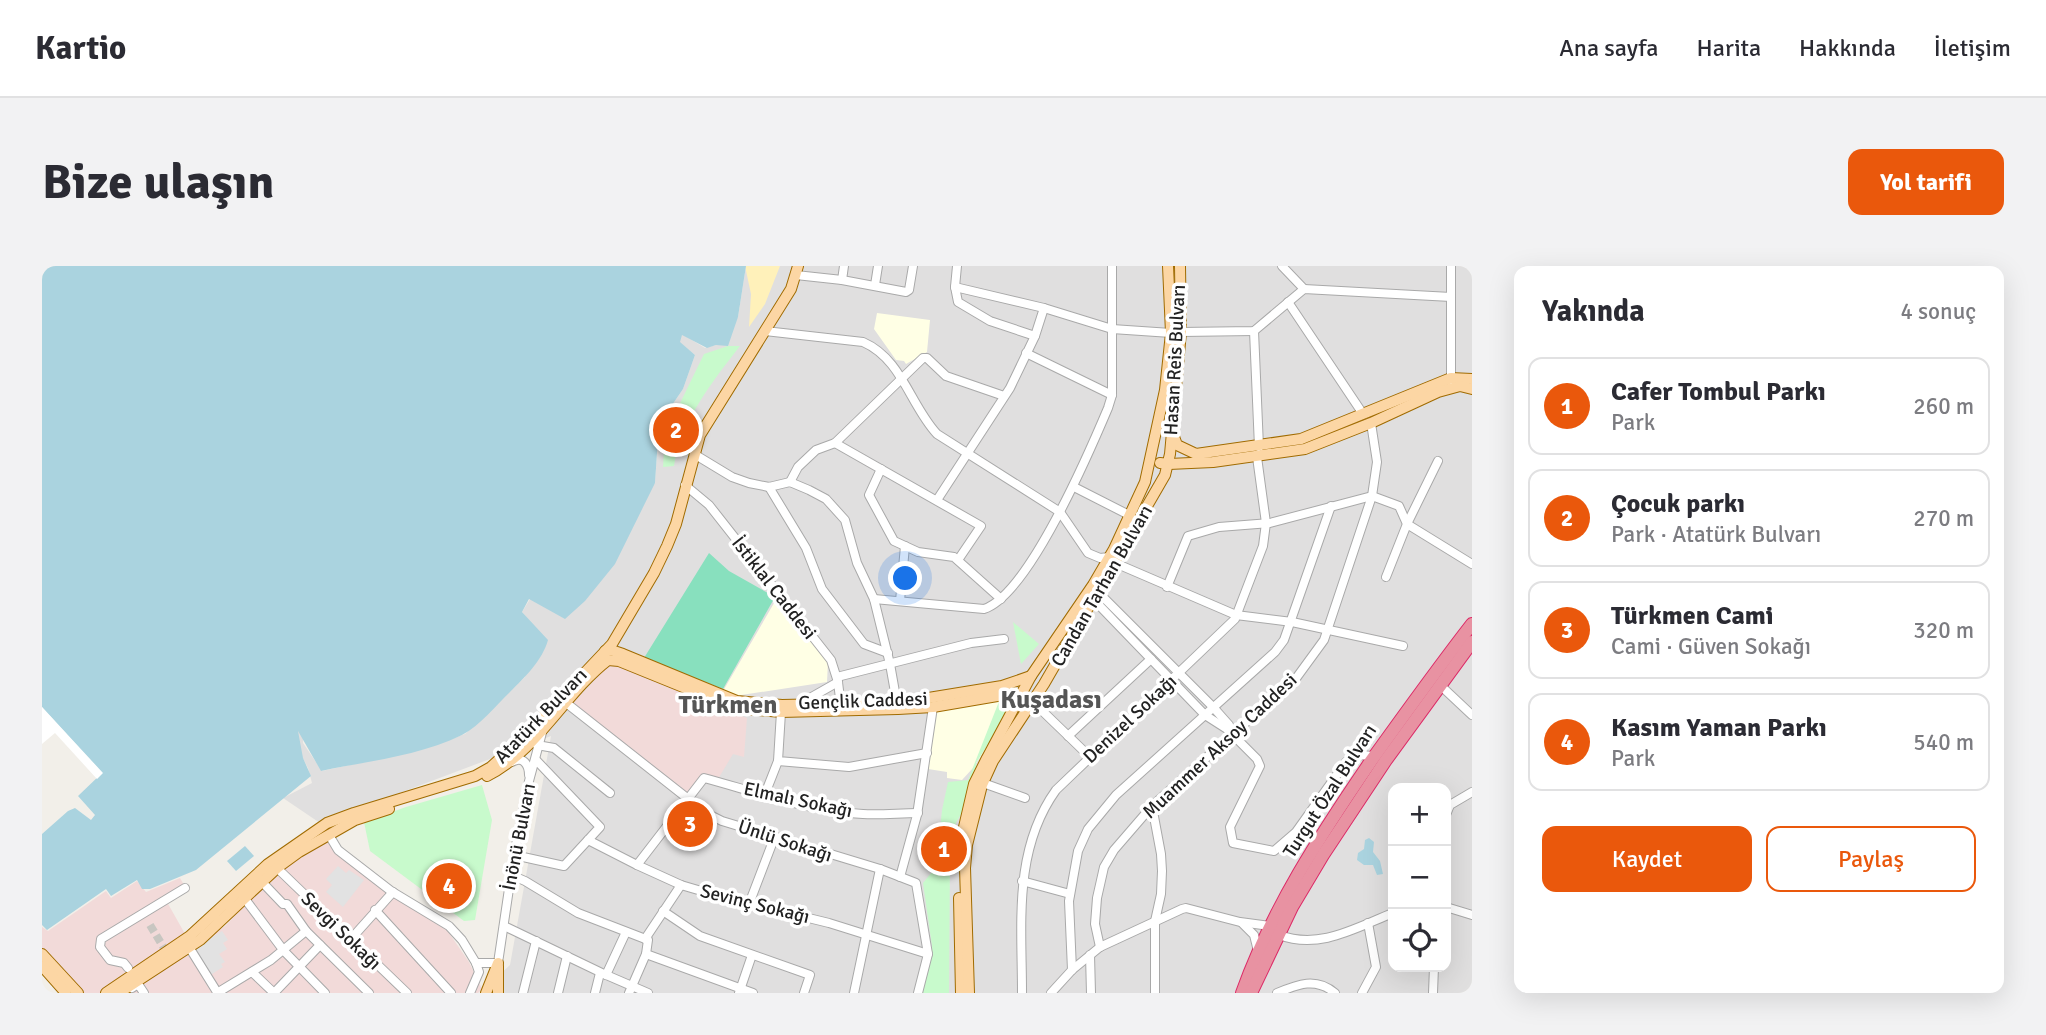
<!DOCTYPE html>
<html lang="tr">
<head>
<meta charset="utf-8">
<style>
  body { margin:0; font-family:Signika,sans-serif; background:#f2f2f3; color:#2b2b33 }
  .controls { position:absolute; right:21px; bottom:21px; display:grid; overflow:hidden; border-radius:14px; box-shadow:0 7px 28px #0002 }
  .controls button { width:63px; height:63px; display:grid; place-items:center; padding:0; border:0; border-bottom:2px solid #e1e1e2; background:#fff; color:#2b2b33; font:35px sans-serif }
  .you { position:absolute; left:864px; top:313px; width:24px; height:24px; margin:-18px; border:5px solid #fff; border-radius:50%; background:#1a73e8; box-shadow:0 0 0 10px #1a73e833 }
  .badge { display:grid; place-items:center; width:46px; height:46px; border-radius:50%; background:#ea580c; color:#fff; font-size:23px; font-weight:700 }
  .pin { position:absolute; translate:-50% -50%; border:4px solid #fff; box-shadow:0 2px 7px #0006 }
  .list { margin:0; padding:0; list-style:none }
  h2 { display:flex; justify-content:space-between; align-items:center; height:91px; margin:0; padding:0 28px; font-size:30px }
  h2 small { font-size:23px; font-weight:400; color:#7c7c81 }
  .list li { display:grid; grid-template-columns:46px 1fr auto; gap:21px; align-items:center; box-sizing:border-box; height:98px; margin:0 14px 14px; padding:0 14px; border:2px solid #e1e1e2; border-radius:14px }
  .list b { display:block; font-size:26px; white-space:nowrap }
  .list p { margin:0; font-size:23px; white-space:nowrap; color:#7c7c81 }
  .list em { font-size:23px; font-style:normal; color:#7c7c81 }
  .actions { display:flex; gap:14px; padding:21px 28px }
  .actions a { flex:1; padding:16px 0; border:2px solid #ea580c; border-radius:14px; text-align:center; font-size:24px; color:#ea580c }
  .actions .main { background:#ea580c; color:#fff }
  .icon { flex:none; width:38px; height:38px; fill:none; stroke:currentColor; stroke-width:2; stroke-linecap:round; stroke-linejoin:round }
  .map { position:relative; flex:none; width:1430px; height:727px; overflow:hidden; border-radius:14px }
  header { display:flex; align-items:center; gap:42px; box-sizing:border-box; height:98px; padding:0 35px; background:#fff; border-bottom:2px solid #e1e1e2 }
  header strong { font-size:33px }
  nav { display:flex; gap:38px; margin-inline-start:auto; font-size:24px }
  .intro { display:flex; align-items:center; justify-content:space-between; box-sizing:border-box; height:168px; padding:0 42px }
  h1 { margin:0; font-size:49px }
  .button { padding:18px 32px; border-radius:14px; background:#ea580c; color:#fff; font-size:24px; font-weight:700 }
  main { display:flex; gap:42px; padding:0 42px }
  aside { flex:1; background:#fff; border-radius:14px; box-shadow:0 7px 28px #0002 }
  .map>svg:first-child { display:block }
</style>
</head>
<body>
<header>
<strong>Kartio</strong>
<nav><a>Ana sayfa</a><a>Harita</a><a>Hakkında</a><a>İletişim</a></nav>
</header>
<div class="intro"><h1>Bize ulaşın</h1><a class="button">Yol tarifi</a></div>
<main>
<div class="map">
<svg width="1430" height="727" viewBox="0 0 1430 727">
  <rect width="100%" height="100%" fill="#f2efe9"/>
  <path fill="#e0dfdf" fill-rule="evenodd" d="M704 0H1430V727H438L468 699 509 470 278 557 241 532 270 517 266 502 249 470 262 455 261 477 280 505 381 483 423 468 483 411 490 358 480 346 488 333 613 217 616 172 624 148 641 123 653 89 637 76 640 68 663 82 674 79 696 51ZM1351 522H1404V701H1351Z"/>
  <g fill="#f2dad9">
    <path d="M574 398 705 452 702 491 691 488 676 513 662 509 645 527 531 437 566 400Z"/>
    <path d="M286 574 355 632 405 664 427 696 440 723 436 727H78L73 718 59 727H38L0 682V661L6 665 64 625 69 632 95 615 104 626 138 612 145 624 125 636 151 682 183 660 233 607 260 588Z"/>
  </g>
  <g fill="#ffffe5">
    <path d="M835 47 888 54 885 86 864 98 862 95 854 94 832 63Z"/>
    <path d="M735 332 786 396 785 416 693 430 681 425Z"/>
    <path d="M958 433 966 439 958 461 931 502 920 514 905 512V506L886 503 895 444Z"/>
  </g>
  <path fill="#fff1ba" d="M703 0H738L723 38 707 61 709 28Z"/>
  <g fill="#c8facc">
    <path d="M686 80H698C670 116 639 155 632 200L621 201 623 168 662 88Z"/>
    <path d="M971 356 997 378 979 398Z"/>
    <path d="M958 433 966 439 957 461 934 497 936 509 927 533 914 557 908 590 907 727H881L890 680 881 617 894 601 900 544 906 516 926 514Z"/>
    <path d="M440 519 450 554 433 654 422 655 328 585 322 556 364 541Z"/>
  </g>
  <path fill="#88e0be" d="M667 287 687 305 733 331 681 423 602 392Z"/>
  <g fill="#e2e2e2">
    <path d="M296 600 304 607 307 604 322 614 301 641 284 626 290 619 284 613Z"/>
    <path d="M180 665 186 674 181 677 185 683 177 688 183 696 179 698 181 701 167 710 150 684Z"/>
  </g>
  <g fill="#aad3df">
    <path d="M0 0H704L696 51 686 80 674 79 665 82 640 69 638 76 653 89 641 123 624 148 616 172 613 217 573 298 543 335 523 353 487 333 480 346 506 374C500 395 483 411 468 426 454 439 438 460 420 469 377 490 326 495 279 505L256 465 261 492 269 510 154 604 108 623H100L95 614 69 630 64 623 5 664 0 659V568L26 545 33 542 49 554 53 549 36 530 60 507 0 441Z"/>
    <path d="M1327 572 1332 576 1331 586 1338 595 1341 608 1335 609 1331 599H1322L1315 594 1316 587 1322 583 1323 574Z"/>
    <path d="M203 580 212 590 194 605 185 595Z"/>
  </g>
  <path fill="#fff" d="M0 441 61 507 55 513 13 467 0 478Z"/>
  <g fill="none" stroke-linecap="round" stroke-linejoin="round">
    <path stroke="#c8c6c1" stroke-width="8" stroke-dasharray="8 4" stroke-linecap="butt" d="M108 659 122 682"/>
    <defs>
      <g id="minor">
        <path d="M915 0 913 21 916 36 948 55 993 70"/>
        <path d="M1240 0 1262 23"/>
        <path d="M1409 0V116"/>
        <path d="M754 9 800 14 864 26 867 24 871 0"/>
        <path d="M800 14 802 0"/>
        <path d="M833 19 836 0"/>
        <path d="M913 21 1002 42 1070 63 1129 67"/>
        <path d="M1246 36 1321 148"/>
        <path d="M723 65 821 76C860 93 868 139 895 168L1018 246 1046 287 1058 292 1067 291"/>
        <path d="M1212 65 1217 181"/>
        <path d="M1139 66 1212 65 1262 23 1409 31"/>
        <path d="M984 87 1070 129"/>
        <path d="M793 177 939 260 916 294"/>
        <path d="M652 188 690 211 707 217 727 221 748 216 767 224 784 233 803 254 815 297 832 333 848 398 856 443"/>
        <path d="M839 203 827 229 852 275 876 286 912 291 959 333"/>
        <path d="M748 216 756 201 774 184 793 177 881 92H885L904 110 962 130"/>
        <path d="M643 219 667 239 789 394 796 416 799 441"/>
        <path d="M727 221 764 282 780 323 822 378 846 387"/>
        <path d="M1032 221 1089 250"/>
        <path d="M895 234 968 122 993 70 1002 42"/>
        <path d="M1073 297 1194 349 1250 356 1361 380"/>
        <path d="M1344 311 1365 258 1396 195"/>
        <path d="M1125 321 1146 270 1177 261 1228 257 1330 230 1357 240 1365 258 1430 298"/>
        <path d="M1056 326 1171 441 1187 459 1191 469 1215 493 1218 500 1188 561 1191 577 1232 585 1254 566 1304 496 1315 489 1333 490"/>
        <path d="M832 333 942 343C986 329 1047 187 1066 142L1070 129V0"/>
        <path d="M1051 333 1163 449 1188 465"/>
        <path d="M858 335 863 280"/>
        <path d="M795 411 929 377 962 373"/>
        <path d="M1398 419 1430 449"/>
        <path d="M986 434 991 436 1048 491"/>
        <path d="M523 436 664 547 680 555 838 603 874 617 886 688 876 727"/>
        <path d="M759 437 796 416"/>
        <path d="M739 446 736 495 807 501 885 487"/>
        <path d="M1026 470 1109 393"/>
        <path d="M495 479 512 482 568 527"/>
        <path d="M470 496C481 489 487 499 487 509"/>
        <path d="M941 517 983 532"/>
        <path d="M723 528 736 495"/>
        <path d="M1110 540 1119 588 1120 605 1119 628 1113 655V727"/>
        <path d="M1404 549 1408 539 1430 526"/>
        <path d="M287 569 296 584 349 625 407 660 420 674 434 697 437 706 428 727"/>
        <path d="M546 574 595 599 639 619 673 629 787 657 886 688"/>
        <path d="M472 589 522 600 558 561 494 494"/>
        <path d="M595 599 662 512C714 526 767 545 821 548 839 549 858 547 876 547"/>
        <path d="M235 602 365 727"/>
        <path d="M469 609 483 615 536 647 606 674 604 688 587 727"/>
        <path d="M858 611 875 549 891 441"/>
        <path d="M980 615 1028 628"/>
        <path d="M220 616 241 638H245L264 665 327 727"/>
        <path d="M203 633 242 685 283 727"/>
        <path d="M707 638 733 570"/>
        <path d="M1404 641 1430 649"/>
        <path d="M333 644 409 727"/>
        <path d="M621 645 658 670 768 709 762 727"/>
        <path d="M1201 658 1212 669 1216 685"/>
        <path d="M462 660 562 708 606 727"/>
        <path d="M1237 669C1278 684 1313 662 1351 647"/>
        <path d="M603 673 639 619"/>
        <path d="M308 674 351 626"/>
        <path d="M147 681 175 726"/>
        <path d="M1058 681 1053 658 1055 632 1062 601 1072 584 1110 540 1255 411 1282 374 1330 230 1335 196 1329 157"/>
        <path d="M604 688 711 727"/>
        <path d="M1048 689 1049 727"/>
        <path d="M434 697H456L472 589 487 515 501 463"/>
        <path d="M86 702 82 697 68 694 58 681 59 673 143 622"/>
        <path d="M1030 704 1027 635 1036 585 1046 563 1074 529 1233 386 1242 374 1289 240"/>
        <path d="M210 706 232 727"/>
        <path d="M564 709 584 666"/>
        <path d="M90 722 96 718 102 727"/>
        <path d="M175 727 229 694 264 665"/>
        <path d="M232 727 278 679"/>
        <path d="M481 727 494 675"/>
        <path d="M516 727 525 690"/>
        <path d="M553 727 558 707"/>
        <path d="M697 727 710 689"/>
        <path d="M812 727 838 603"/>
        <path d="M980 727C980 657 971 584 1014 524L1193 353 1221 280 1224 257 1215 191"/>
        <path d="M1009 727 1030 704 1058 681 1140 643 1144 642 1198 656 1228 660"/>
        <path d="M1235 727C1256 718 1274 711 1293 727"/>
        <path d="M1320 727 1334 701 1326 657"/>
        <path d="M1391 727 1392 701"/>
      </g>
      <g id="major">
        <path d="M1131 168 1135 179 1154 188 1259 173 1409 112 1430 113"/>
        <path d="M1118 197 1127 198 1171 196 1263 183 1329 157 1396 126 1418 120 1430 123"/>
        <path d="M563 385 569 384 581 388 695 435 740 439 829 437"/>
        <path d="M862 436 960 420 989 410"/>
        <path d="M445 510C496 484 522 428 566 394L577 395 693 442 739 446 856 443 891 441 961 429 979 431"/>
        <path d="M919 574 932 518 945 492 989 410 1051 319 1072 283 1103 216 1123 124 1129 67 1126 0"/>
        <path d="M917 632 919 727"/>
        <path d="M0 688 36 727"/>
        <path d="M0 700 24 727"/>
        <path d="M456 700V727"/>
        <path d="M64 727 148 670 226 598 285 557 312 547 433 510 449 501 482 471 570 378 612 307 625 280 634 258 658 169 749 23 756 0"/>
        <path d="M77 727 158 674 235 602 257 586 313 554 347 543"/>
        <path d="M444 727 456 697"/>
        <path d="M927 727 923 602 925 579 940 519 951 495 1002 418 1123 209 1128 188 1139 66 1138 0"/>
      </g>
      <g id="highway">
        <path d="M1200 727C1230 643 1279 568 1329 495 1362 449 1395 403 1430 358"/>
        <path d="M1209 727 1250 641 1281 589 1344 494 1430 376"/>
      </g>
    </defs>
    <use href="#minor" stroke="#a9a9a9" stroke-width="10"/>
    <use href="#major" stroke="#a06b00" stroke-width="12"/>
    <use href="#highway" stroke="#dc2a67" stroke-width="14"/>
    <use href="#minor" stroke="#fff" stroke-width="8"/>
    <use href="#major" stroke="#fcd6a4" stroke-width="10"/>
    <use href="#highway" stroke="#e892a2" stroke-width="12"/>
  </g>
  <g text-anchor="middle" dominant-baseline="central" stroke-width="7" stroke-linejoin="round" paint-order="stroke">
    <g font-size="19" fill="#222" stroke="#fff">
      <text transform="translate(1133 94) rotate(-87)">Hasan Reis Bulvarı</text>
      <text transform="translate(1060 320) rotate(-60)">Candan Tarhan Bulvarı</text>
      <text transform="translate(732 322) rotate(52)">İstiklal Caddesi</text>
      <text transform="translate(821 435) rotate(-2)">Gençlik Caddesi</text>
      <text transform="translate(499 450) rotate(-46)">Atatürk Bulvarı</text>
      <text transform="translate(1088 453) rotate(-43)">Denizel Sokağı</text>
      <text transform="translate(1178 480) rotate(-43)">Muammer Aksoy Caddesi</text>
      <text transform="translate(1288 525) rotate(-57)">Turgut Özal Bulvarı</text>
      <text transform="translate(756 534) rotate(12)">Elmalı Sokağı</text>
      <text transform="translate(477 571) rotate(-79)">İnönü Bulvarı</text>
      <text transform="translate(743 575) rotate(18)">Ünlü Sokağı</text>
      <text transform="translate(713 638) rotate(14)">Sevinç Sokağı</text>
      <text transform="translate(299 665) rotate(44)">Sevgi Sokağı</text>
    </g>
    <g font-size="26" font-weight="bold" fill="#555" stroke="#fff">
      <text x="1009" y="434">Kuşadası</text>
      <text x="686" y="439">Türkmen</text>
    </g>
  </g>
</svg>
<div class="controls">
<button>+</button>
<button>−</button>
<button><svg class="icon" aria-label="locate" viewBox="0 0 24 24"><circle cx="12" cy="12" r="6"/><path d="M12 2v4M12 18v4M2 12h4M18 12h4"/></svg></button>
</div>
<div class="you"></div>
<div class="pin badge" style="left:902px;top:583px">1</div>
<div class="pin badge" style="left:634px;top:164px">2</div>
<div class="pin badge" style="left:648px;top:558px">3</div>
<div class="pin badge" style="left:407px;top:620px">4</div>
</div>
<aside>
<h2>Yakında<small>4 sonuç</small></h2>
<ul class="list">
<li><span class="badge">1</span><div><b>Cafer Tombul Parkı</b><p>Park</p></div><em>260 m</em></li>
<li><span class="badge">2</span><div><b>Çocuk parkı</b><p>Park · Atatürk Bulvarı</p></div><em>270 m</em></li>
<li><span class="badge">3</span><div><b>Türkmen Cami</b><p>Cami · Güven Sokağı</p></div><em>320 m</em></li>
<li><span class="badge">4</span><div><b>Kasım Yaman Parkı</b><p>Park</p></div><em>540 m</em></li>
</ul>
<div class="actions"><a class="main">Kaydet</a><a>Paylaş</a></div>
</aside>
</main>
</body>
</html>
